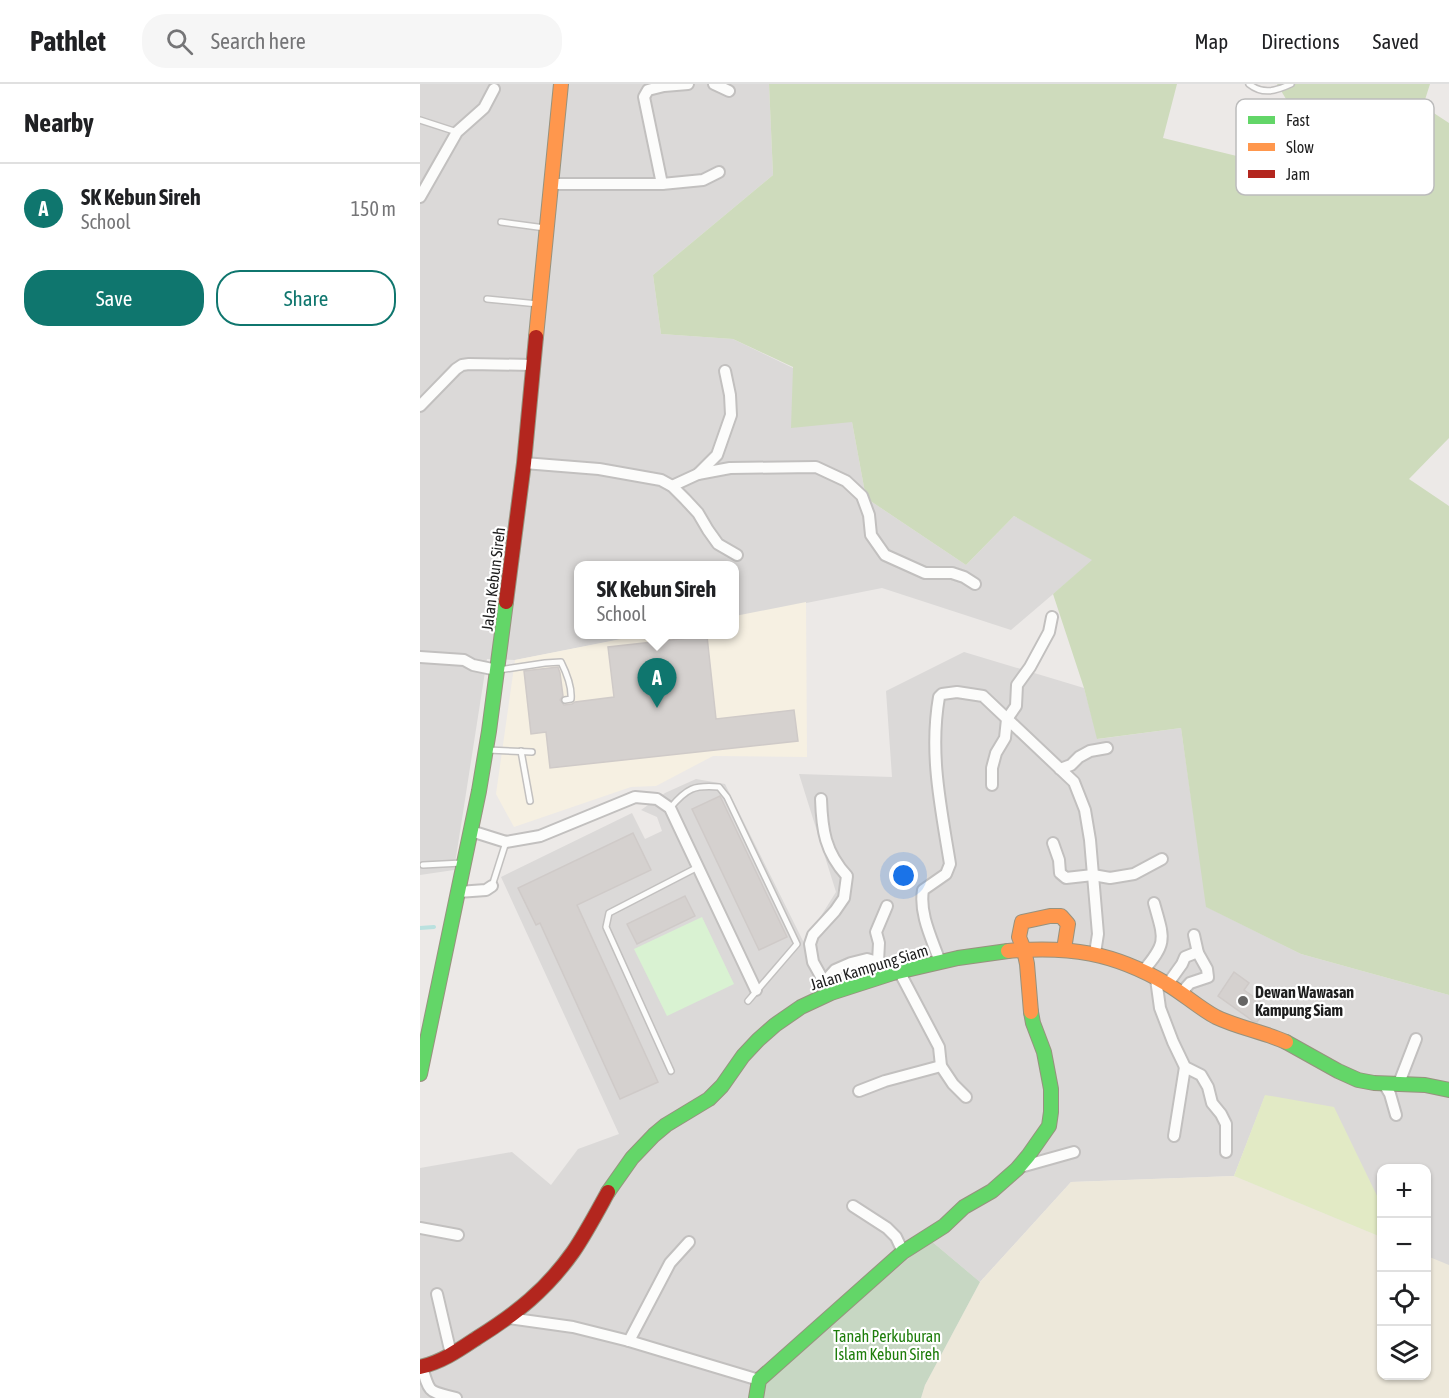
<!DOCTYPE html>
<html lang="en">
<head>
<meta charset="utf-8">
<style>
  body { margin:0; font-family:"Asap Condensed",sans-serif; background:#f6f6f6; color:#202124 }
  .controls { position:absolute; right:18px; bottom:18px; display:grid; overflow:hidden; border-radius:12px; box-shadow:0 2px 4px #0004 }
  .controls button { width:54px; height:54px; display:grid; place-items:center; padding:0; border:0; border-bottom:2px solid #e0e0e0; background:#fff; color:#202124; font:30px sans-serif }
  .you { position:absolute; left:484px; top:792px; width:21px; height:21px; margin:-15px; border:4px solid #fff; border-radius:50%; background:#1a73e8; box-shadow:0 0 0 9px #1a73e833 }
  .badge { display:grid; place-items:center; width:39px; height:39px; border-radius:50%; background:#0f766e; color:#fff; font-size:20px; font-weight:700 }
  .pin { position:absolute; translate:-50% -50px; filter:drop-shadow(0 2px 3px #0008) }
  .pin::after { content:''; position:absolute; top:32px; width:21px; height:18px; background:inherit; clip-path:polygon(0 0,100% 0,50% 100%) }
  .popup { position:absolute; left:154px; top:477px; width:165px; height:78px; box-sizing:border-box; display:grid; place-content:center; border-radius:12px; background:#fff; filter:drop-shadow(0 2px 4px #0005); font-size:20px; white-space:nowrap; color:#757577 }
  .popup b { font-size:22px; color:#202124 }
  .popup::after { content:''; position:absolute; left:50%; top:100%; margin-left:-12px; border:12px solid transparent; border-top-color:#fff }
  .list { margin:0; padding:0; list-style:none }
  h2 { display:flex; justify-content:space-between; align-items:center; height:78px; margin:0; padding:0 24px; font-size:26px }
  h2 small { font-size:20px; font-weight:400; color:#757577 }
  .list li { display:grid; grid-template-columns:39px 1fr auto; gap:18px; align-items:center; box-sizing:border-box; height:90px; padding:0 24px; border-top:2px solid #e0e0e0 }
  .list b { display:block; font-size:22px; white-space:nowrap }
  .list p { margin:0; font-size:20px; white-space:nowrap; color:#757577 }
  .list em { font-size:20px; font-style:normal; color:#757577 }
  .actions { display:flex; gap:12px; padding:18px 24px }
  .actions a { flex:1; padding:14px 0; border:2px solid #0f766e; border-radius:24px; text-align:center; font-size:21px; color:#0f766e }
  .actions .main { background:#0f766e; color:#fff }
  .icon { flex:none; width:33px; height:33px; fill:none; stroke:currentColor; stroke-width:2; stroke-linecap:round; stroke-linejoin:round }
  .map { position:relative; flex:none; width:1029px; height:1314px; overflow:hidden }
  header { display:flex; align-items:center; gap:36px; box-sizing:border-box; height:84px; padding:0 30px; background:#fff; border-bottom:2px solid #e0e0e0 }
  header strong { font-size:28px }
  nav { display:flex; gap:33px; margin-inline-start:auto; font-size:21px }
  .search { width:420px; height:54px; background:#f6f6f6; display:flex; align-items:center; gap:15px; box-sizing:border-box; padding:0 21px; border-radius:24px; color:#757577; font-size:22px }
  main { display:flex }
  aside { flex:1; background:#fff }
  .map>svg:first-child { display:block }
</style>
</head>
<body>
<header>
<strong>Pathlet</strong>
<div class="search"><svg class="icon" aria-label="search" viewBox="0 0 24 24"><circle cx="10" cy="10" r="6"/><path d="M15 15l6 6"/></svg>Search here</div>
<nav><a>Map</a><a>Directions</a><a>Saved</a></nav>
</header>
<main>
<aside>
<h2>Nearby<small></small></h2>
<ul class="list">
<li><span class="badge">A</span><div><b>SK Kebun Sireh</b><p>School</p></div><em>150 m</em></li>
</ul>
<div class="actions"><a class="main">Save</a><a>Share</a></div>
</aside>
<div class="map">
<svg width="1029" height="1314" viewBox="0 0 1029 1314">
  <rect width="100%" height="100%" fill="#ece9e7"/>
  <g fill="#dbd9d8">
    <path d="M0 0H349L353 91 233 191 241 250 313 255 373 284 432 338 446 414 546 481 594 432 673 476 591 546 462 504 315 533V482H159V550L223 551 95 576 67 575 34 786 0 791Z"/>
    <path d="M544 568 664 604 678 655 761 644 787 823 881 870 1029 911V1185L1007 1176 1006 1084H962L961 1128 845 1012 814 1092 651 1098 560 1198 510 1156 343 1314H0V1084L92 1068 131 1101 158 1065 199 1050 81 793 212 729 225 755 242 747 237 733 221 726 245 709 276 695 305 700 384 859 416 808 379 690 472 693 466 607Z"/>
  </g>
  <path fill="#f6f0e2" d="M386 518 387 673 293 672 236 702 211 703 94 743 76 710 95 576 221 551 315 550V532Z"/>
  <path fill="#ede8da" d="M814 1092 961 1153 962 1292H1006L1007 1172 1029 1181V1314H501L505 1301 560 1198 651 1098Z"/>
  <path fill="#e2eac5" d="M845 1011 914 1023 961 1120V1153L814 1092Z"/>
  <path fill="#cedbbc" d="M349 0H757L743 54 829 75 875 30 857 0H1010L1003 22 1029 39V354L989 395 1029 422V911L881 870 786 823 761 644 677 655 664 604 633 510 672 476 594 432 546 481 446 414 432 338 371 344 373 283 313 255 241 250 233 191 353 91Z"/>
  <path fill="#c7d7c3" d="M510 1156 560 1198 505 1301 501 1314H343L346 1297Z"/>
  <path fill="#d9f2d2" d="M282 833 314 900 247 932 214 865Z"/>
  <g fill="none" stroke-linecap="round" stroke-linejoin="round">
    <path stroke="#bae1df" stroke-width="4" d="M0 844 14 843"/>
  </g>
  <g fill="#d5d1cf" stroke="#cfcac8" stroke-width="1.5">
    <path d="M287 552 296 635 374 626 378 657 130 684 126 648 111 650 104 587 138 583 140 589 143 612 140 616 144 621 152 620 155 618 194 613 188 563Z"/>
    <path d="M300 712 367 853 339 866 272 725Z"/>
    <path d="M213 749 231 786 157 821 238 998 200 1015 120 839 116 841 98 804Z"/>
    <path d="M265 812 275 832 217 860 207 840Z"/>
    <path d="M814 888 829 899 824 906 848 923 837 938 833 937 798 912Z"/>
  </g>
  <g fill="none" stroke-linecap="round" stroke-linejoin="round">
    <defs>
      <g id="lane">
        <path d="M829 0C843 11 856 7 871 0"/>
        <path d="M0 36 37 48"/>
        <path d="M81 138 125 144"/>
        <path d="M67 215 118 220"/>
        <path d="M79 586 125 579 141 578C146 588 152 603 151 615L145 616"/>
        <path d="M68 666 112 668"/>
        <path d="M101 667 110 717"/>
        <path d="M250 724C267 704 274 701 299 703L307 713 377 860 328 917"/>
        <path d="M3 781 42 779"/>
        <path d="M72 802 86 758"/>
        <path d="M251 987 186 843 189 829 278 783"/>
      </g>
      <g id="street">
        <path d="M294 0 309 7"/>
        <path d="M131 100H242L283 96 299 88"/>
        <path d="M242 100 224 13 228 6 244 2 268 0"/>
        <path d="M0 113 37 48 64 24 74 5"/>
        <path d="M0 322 36 285 42 281 49 280 113 281"/>
        <path d="M104 379 179 385 241 396 252 402 265 415 278 429 288 446 298 460 317 471"/>
        <path d="M278 390 310 384 396 383 426 397 442 412 449 431 451 451 465 471 505 489H532L544 493 555 500"/>
        <path d="M252 402 278 390 297 371 311 331 310 311 305 287"/>
        <path d="M0 573 44 576 53 581 77 586"/>
        <path d="M640 685 651 681 659 673 670 667 687 664"/>
        <path d="M572 701V684L576 669 585 654 587 635 596 622 597 601 610 583 629 548 632 533"/>
        <path d="M401 715C402 746 405 768 427 792L424 814 415 827 393 851 390 860 393 878 403 896 407 895"/>
        <path d="M51 747 86 758 120 752 215 713 237 715 250 724 336 906"/>
        <path d="M633 759 639 776 640 789 646 794 673 791 690 794 714 790 742 775"/>
        <path d="M38 808 66 806 72 802"/>
        <path d="M520 878C512 855 499 830 503 806L526 790 530 780C521 724 509 670 519 613L522 610 537 608 563 612 654 698 665 726 670 756 678 850 675 869"/>
        <path d="M479 887 519 963 521 982 533 1000 546 1013"/>
        <path d="M723 887C748 858 744 855 734 819"/>
        <path d="M461 893 458 878 459 859 456 848 467 822"/>
        <path d="M736 895 740 924 753 958 765 983 781 991 788 1003 792 1019 801 1030 806 1040V1068"/>
        <path d="M409 900 407 895 415 886 431 879 447 875 458 878"/>
        <path d="M747 901 762 880 765 873 775 869H778"/>
        <path d="M761 909 770 899 788 893 787 885 778 869 774 851"/>
        <path d="M979 999 996 955"/>
        <path d="M964 1000 970 1010 976 1031"/>
        <path d="M439 1007 465 997 521 982"/>
        <path d="M754 1052 765 983"/>
        <path d="M597 1084 654 1068"/>
        <path d="M433 1122 467 1144 476 1153 483 1168"/>
        <path d="M0 1144 38 1151"/>
        <path d="M17 1210 31 1270"/>
        <path d="M88 1234 153 1243 209 1257 339 1296"/>
        <path d="M209 1257 250 1179 269 1158"/>
        <path d="M2 1283C10 1311 9 1307 36 1314"/>
      </g>
      <g id="fast">
        <path d="M866 958 918 987 938 996 954 999 1005 1001 1029 1006"/>
        <path d="M0 990 59 707 69 647 86 518"/>
        <path d="M188 1108 212 1074 234 1051 246 1041 289 1015 302 1002 323 972 338 956 355 941 381 923 411 909 473 889 538 874 588 867"/>
        <path d="M336 1314 339 1296 483 1168 524 1142 544 1123 572 1107 597 1085 608 1072 629 1042 631 1028V1005L624 968 613 939 611 928"/>
      </g>
      <g id="slow">
        <path d="M116 253 141 0"/>
        <path d="M588 867C649 862 693 868 747 900 764 910 779 924 796 933 819 944 844 948 866 958"/>
        <path d="M611 928 607 880 604 866 599 853 602 838 630 832H641L648 840 644 865"/>
      </g>
      <g id="jam">
        <path d="M86 518 104 379 116 253"/>
        <path d="M0 1283C22 1278 39 1266 57 1254 97 1229 126 1206 153 1168 166 1149 177 1128 188 1108"/>
      </g>
    </defs>
    <use href="#lane" stroke="#c2c0bf" stroke-width="8"/>
    <use href="#street" stroke="#c2c0bf" stroke-width="14"/>
    <use href="#fast" stroke="#97927e" stroke-width="16"/>
    <use href="#slow" stroke="#97927e" stroke-width="16"/>
    <use href="#jam" stroke="#97927e" stroke-width="16"/>
    <use href="#lane" stroke="#fcfcfb" stroke-width="5"/>
    <use href="#street" stroke="#fcfcfb" stroke-width="10"/>
    <use href="#fast" stroke="#63d668" stroke-width="14"/>
    <use href="#slow" stroke="#ff974d" stroke-width="14"/>
    <use href="#jam" stroke="#b3261e" stroke-width="14"/>
  </g>
  <circle fill="#666564" stroke="#fff" stroke-width="2" cx="823" cy="917" r="6"/>
  <g text-anchor="middle" dominant-baseline="central" stroke-width="4.5" stroke-linejoin="round" paint-order="stroke">
    <g font-size="16" fill="#1e1e1e" stroke="#fff">
      <text transform="translate(73 495) rotate(-83)">Jalan Kebun Sireh</text>
      <text transform="translate(449 883) rotate(-17)">Jalan Kampung Siam</text>
    </g>
    <g font-size="16" font-weight="bold" fill="#1e1e1e" stroke="#fff" text-anchor="start">
      <text x="835" y="908">Dewan Wawasan<tspan x="835" dy="18">Kampung Siam</tspan></text>
    </g>
    <g font-size="16" fill="#1e7d0b" stroke="#fff">
      <text x="467" y="1252">Tanah Perkuburan<tspan x="467" dy="18">Islam Kebun Sireh</tspan></text>
    </g>
  </g>
  <rect x="816" y="15" width="198" height="96" rx="9" fill="#fff" stroke="#bcbcbc" stroke-width="1.5"/>
  <rect x="828" y="32" width="27" height="8" fill="#63d668"/>
  <rect x="828" y="59" width="27" height="8" fill="#ff974d"/>
  <rect x="828" y="86" width="27" height="8" fill="#b3261e"/>
  <g font-size="16" fill="#1e1e1e">
    <text x="866" y="42">Fast</text>
    <text x="866" y="69">Slow</text>
    <text x="866" y="96">Jam</text>
  </g>
</svg>
<div class="controls">
<button>+</button>
<button>−</button>
<button><svg class="icon" aria-label="locate" viewBox="0 0 24 24"><circle cx="12" cy="12" r="6"/><path d="M12 2v4M12 18v4M2 12h4M18 12h4"/></svg></button>
<button><svg class="icon" aria-label="layers" viewBox="0 0 24 24"><path d="M12 4l9 5-9 5-9-5zM3 14l9 5 9-5"/></svg></button>
</div>
<div class="you"></div>
<div class="pin badge" style="left:237px;top:624px">A</div>
<div class="popup"><b>SK Kebun Sireh</b>School</div>
</div>
</main>
</body>
</html>
